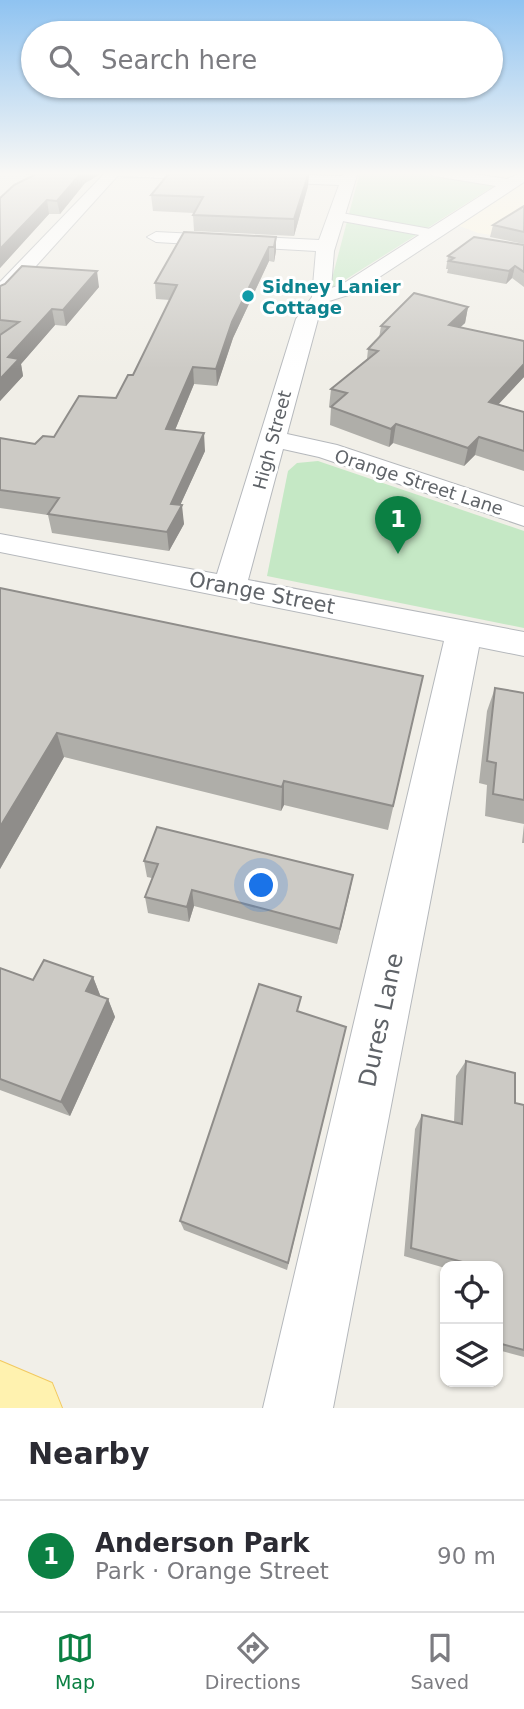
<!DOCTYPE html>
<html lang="en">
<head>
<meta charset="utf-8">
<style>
  body { margin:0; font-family:"DejaVu Sans",sans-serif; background:#f2f2f3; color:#2b2b33 }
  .controls { position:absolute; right:21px; bottom:21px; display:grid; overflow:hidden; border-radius:14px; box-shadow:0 2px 5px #0004 }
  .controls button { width:63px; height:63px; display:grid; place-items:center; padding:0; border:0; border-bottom:2px solid #e1e1e2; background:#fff; color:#2b2b33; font:35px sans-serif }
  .you { position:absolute; left:262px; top:886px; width:24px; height:24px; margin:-18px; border:5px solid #fff; border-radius:50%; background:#1a73e8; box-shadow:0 0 0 10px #1a73e833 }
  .badge { display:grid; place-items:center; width:46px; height:46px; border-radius:50%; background:#0b8043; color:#fff; font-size:23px; font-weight:700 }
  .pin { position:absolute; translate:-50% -58px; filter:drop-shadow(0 2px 4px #0008) }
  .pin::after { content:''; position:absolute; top:37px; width:24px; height:21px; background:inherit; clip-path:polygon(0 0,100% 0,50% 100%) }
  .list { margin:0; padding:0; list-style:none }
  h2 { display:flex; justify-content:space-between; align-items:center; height:91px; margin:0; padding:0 28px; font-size:30px }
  h2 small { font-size:23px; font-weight:400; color:#7c7c81 }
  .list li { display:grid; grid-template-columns:46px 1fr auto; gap:21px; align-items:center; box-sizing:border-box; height:112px; padding:0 28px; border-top:2px solid #e1e1e2 }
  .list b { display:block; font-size:26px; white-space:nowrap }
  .list p { margin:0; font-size:23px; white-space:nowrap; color:#7c7c81 }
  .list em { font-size:23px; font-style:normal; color:#7c7c81 }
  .icon { flex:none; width:38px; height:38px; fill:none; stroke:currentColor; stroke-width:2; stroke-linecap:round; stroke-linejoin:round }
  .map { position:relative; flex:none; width:524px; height:1408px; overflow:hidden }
  .search { position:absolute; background:#fff; box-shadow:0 2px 5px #0004; left:21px; right:21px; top:21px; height:77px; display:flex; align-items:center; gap:18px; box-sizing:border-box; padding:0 24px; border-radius:38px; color:#7c7c81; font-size:26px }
  .sheet { height:203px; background:#fff }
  nav { display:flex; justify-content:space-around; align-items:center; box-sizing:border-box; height:98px; border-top:2px solid #e1e1e2; background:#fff; font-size:19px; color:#7c7c81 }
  nav a { display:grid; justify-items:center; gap:4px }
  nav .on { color:#0b8043 }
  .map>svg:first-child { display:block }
</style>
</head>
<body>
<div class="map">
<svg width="524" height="1408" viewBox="0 0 524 1408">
  <rect width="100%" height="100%" fill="#f1efe8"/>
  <path fill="#fef7e0" d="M218 172H524V240L478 233 333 178Z"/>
  <g fill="#c5e8c5">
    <path d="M360 172H409L494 186 329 290Z"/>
    <path d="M318 461 524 531V628L267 576 288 471 297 463Z"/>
  </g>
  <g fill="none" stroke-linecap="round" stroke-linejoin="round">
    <defs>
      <path id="pedestrian" d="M336 212 436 230 443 234 436 238 331 219V213Z"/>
      <path id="minor" d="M108 172 342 176 344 172H358L334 251 331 288 341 285 496 186 434 176 427 172H461L507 179 524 172V182L355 293 329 301 318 319 287 434 337 445 524 507V526L319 457 283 449 248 580 524 632V656L479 647 333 1408H263L444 641 0 552V534L217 574 296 319 312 297 316 251 156 242 147 237 156 232 319 240 339 185 115 176Z"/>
      <path id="tertiary" d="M106 172H121L7 298 0 300V282Z"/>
      <path id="primary" d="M0 1361 52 1383 62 1408H0Z"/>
    </defs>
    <use href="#pedestrian" stroke="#b5b8bc" stroke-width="2"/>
    <use href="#minor" stroke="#b5b8bc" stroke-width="2"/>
    <use href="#tertiary" stroke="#b5b8bc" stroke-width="2"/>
    <use href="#primary" stroke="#f2c960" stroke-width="2"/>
    <use href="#pedestrian" fill="#fff" fill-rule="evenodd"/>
    <use href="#minor" fill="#fff" fill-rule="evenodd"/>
    <use href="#tertiary" fill="#fff" fill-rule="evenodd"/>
    <use href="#primary" fill="#fff2af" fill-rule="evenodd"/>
  </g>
  <g fill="#afaea9">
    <path d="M9 172H104L85 183 60 214H49L0 268V198L33 175Z"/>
    <path d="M170 172H313L312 173H309L308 186 294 236 194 231 193 215 194 213 153 211 151 195Z"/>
    <path d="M524 206V244L490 237 493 225Z"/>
    <path d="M276 237V251L274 262 269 261 233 338 217 386 194 384 175 430 205 451 180 505 184 524 169 551 52 533 48 515 0 508V438L35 444 54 437 116 398 133 375 170 300 156 299 155 283Z"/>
    <path d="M524 245V287L512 278 506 284 447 273 448 269H446L448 256Z"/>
    <path d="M0 286 99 287 66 326 55 325 21 364 23 376 0 401Z"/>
    <path d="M468 307 465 323 460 327 524 341V377L498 404 524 412V471L475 455 464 466 393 443 389 447 330 425 331 407H329L331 389 367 359 368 349 379 338 381 326Z"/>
    <path d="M0 588 423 676 388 830 284 805 281 811 64 757 0 869Z"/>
    <path d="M495 688 524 693V843H522L524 824 485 816 487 785 479 783 487 711Z"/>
    <path d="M144 861 353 875 337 944 194 906 189 922 148 913 145 897 152 878 147 877Z"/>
    <path d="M0 968 33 980 93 977 100 995 99 996 108 999 115 1017 70 1116 0 1090Z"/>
    <path d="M300 1012 346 1027 287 1270 184 1230 180 1221Z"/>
    <path d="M466 1061 515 1103 524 1105V1357L498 1350V1266H445V1268L404 1256 415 1129 422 1115 454 1122 456 1076Z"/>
  </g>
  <g fill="#8f8d8a">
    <path d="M82 172H104L85 183 60 214 57 201Z"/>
    <path d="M309 172 308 186 294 236V219Z"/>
    <path d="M47 200 49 214 0 268V249Z"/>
    <path d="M276 237V251L274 262V247Z"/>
    <path d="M269 247V261L233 338 217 386 216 369 232 322Z"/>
    <path d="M515 266 512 278 506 284 509 271Z"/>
    <path d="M97 271 99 287 66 326 63 310Z"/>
    <path d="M468 307 465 323 446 341 449 325Z"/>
    <path d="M52 309 55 325 21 364 23 376 0 401V379L8 357Z"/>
    <path d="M524 364V377L484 420 489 402Z"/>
    <path d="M193 367 194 384 168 447 166 429Z"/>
    <path d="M396 424 393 443 389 447 391 429Z"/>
    <path d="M204 433 205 451 173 521 182 505 184 524 169 551 167 532 171 504Z"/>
    <path d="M479 437 475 455 464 466 468 448Z"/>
    <path d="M57 733 64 757 0 869V827Z"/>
    <path d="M284 781V805L281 811 282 787Z"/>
    <path d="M353 875 350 891 337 944 340 929Z"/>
    <path d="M192 890 194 906 189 922 187 907Z"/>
    <path d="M93 977 100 995 93 1009 86 991Z"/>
    <path d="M108 999 115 1017 70 1116 61 1102Z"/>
  </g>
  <g fill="#cccac5" stroke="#8f8d8a" stroke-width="2">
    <path d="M40 172H82L57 201 47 200 0 249V198L14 185Z"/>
    <path d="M170 172H309L294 219 193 215 203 197 151 195Z"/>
    <path d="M524 206V232L493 225Z"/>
    <path d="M184 232 276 237 274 247H269L232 322 216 369 193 367 166 429 204 433 171 504 182 505 167 532 48 514 59 498 0 490V438L35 444 43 436 54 437 79 396 116 398 128 375H133L177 285 155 283Z"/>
    <path d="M474 237 524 245V272L515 266 509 271 449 261 454 258 448 256Z"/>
    <path d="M22 266 97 271 63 310 52 309 8 357 19 359 0 379V335L19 322 0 320V286L5 284Z"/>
    <path d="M414 293 468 307 449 325 524 341V364L489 402 524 412V451L479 437 468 448 396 424 391 429 331 407 347 393 331 389 378 351 368 349 389 327 381 326Z"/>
    <path d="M0 588 423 676 393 806 284 781 282 787 57 733 0 827Z"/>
    <path d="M495 688 524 693V800L493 794 496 763 487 761Z"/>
    <path d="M157 827 353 875 340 929 192 890 187 907 145 897 158 864 144 861Z"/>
    <path d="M44 960 93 977 86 991 108 999 61 1102 0 1079V968L33 980Z"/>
    <path d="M259 984 301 997 297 1011 346 1027 288 1263 180 1221Z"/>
    <path d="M466 1061 515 1073V1103L524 1105V1350L498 1343V1266H477L411 1248 422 1115 462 1124Z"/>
  </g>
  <linearGradient id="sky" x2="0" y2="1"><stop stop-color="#8fc3f1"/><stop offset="0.47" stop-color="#f9f8f5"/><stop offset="1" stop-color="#f9f8f5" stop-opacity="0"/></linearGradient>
  <rect width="524" height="369" fill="url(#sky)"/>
  <circle fill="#0f9aa8" stroke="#fff" stroke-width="2.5" cx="248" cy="296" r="7"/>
  <g text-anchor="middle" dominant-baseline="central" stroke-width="6" stroke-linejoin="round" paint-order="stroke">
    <g font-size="18" font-weight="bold" fill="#0d838f" stroke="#fff" text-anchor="start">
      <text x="262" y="286">Sidney Lanier<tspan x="262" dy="21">Cottage</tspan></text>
    </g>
    <g font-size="18" fill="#5f6368" stroke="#fff">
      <text transform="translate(272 440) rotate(-75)">High Street</text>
      <text transform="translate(419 482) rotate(18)">Orange Street Lane</text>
    </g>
    <g font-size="21" fill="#5f6368" stroke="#fff">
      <text transform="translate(262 593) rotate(11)">Orange Street</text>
    </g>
    <g font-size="24" fill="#5f6368" stroke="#fff">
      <text transform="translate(381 1020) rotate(-78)">Dures Lane</text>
    </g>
  </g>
</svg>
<div class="controls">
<button><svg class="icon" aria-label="locate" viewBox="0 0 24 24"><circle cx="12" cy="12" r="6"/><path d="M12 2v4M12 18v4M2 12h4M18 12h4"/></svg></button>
<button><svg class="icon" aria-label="layers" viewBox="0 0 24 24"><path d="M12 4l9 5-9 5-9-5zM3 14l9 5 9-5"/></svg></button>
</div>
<div class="you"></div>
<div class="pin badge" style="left:398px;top:554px">1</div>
<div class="search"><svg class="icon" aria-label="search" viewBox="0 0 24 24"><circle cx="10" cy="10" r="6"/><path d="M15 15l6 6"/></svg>Search here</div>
</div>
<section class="sheet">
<h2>Nearby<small></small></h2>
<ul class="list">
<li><span class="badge">1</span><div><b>Anderson Park</b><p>Park · Orange Street</p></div><em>90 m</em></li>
</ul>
</section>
<nav>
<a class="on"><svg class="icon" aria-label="map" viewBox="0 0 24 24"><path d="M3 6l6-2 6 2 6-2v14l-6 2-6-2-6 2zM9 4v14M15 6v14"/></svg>Map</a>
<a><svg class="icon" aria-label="directions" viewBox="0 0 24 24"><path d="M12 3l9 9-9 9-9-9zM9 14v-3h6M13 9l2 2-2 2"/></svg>Directions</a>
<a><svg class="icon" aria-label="saved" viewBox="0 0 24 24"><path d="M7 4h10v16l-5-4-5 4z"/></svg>Saved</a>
</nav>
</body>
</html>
